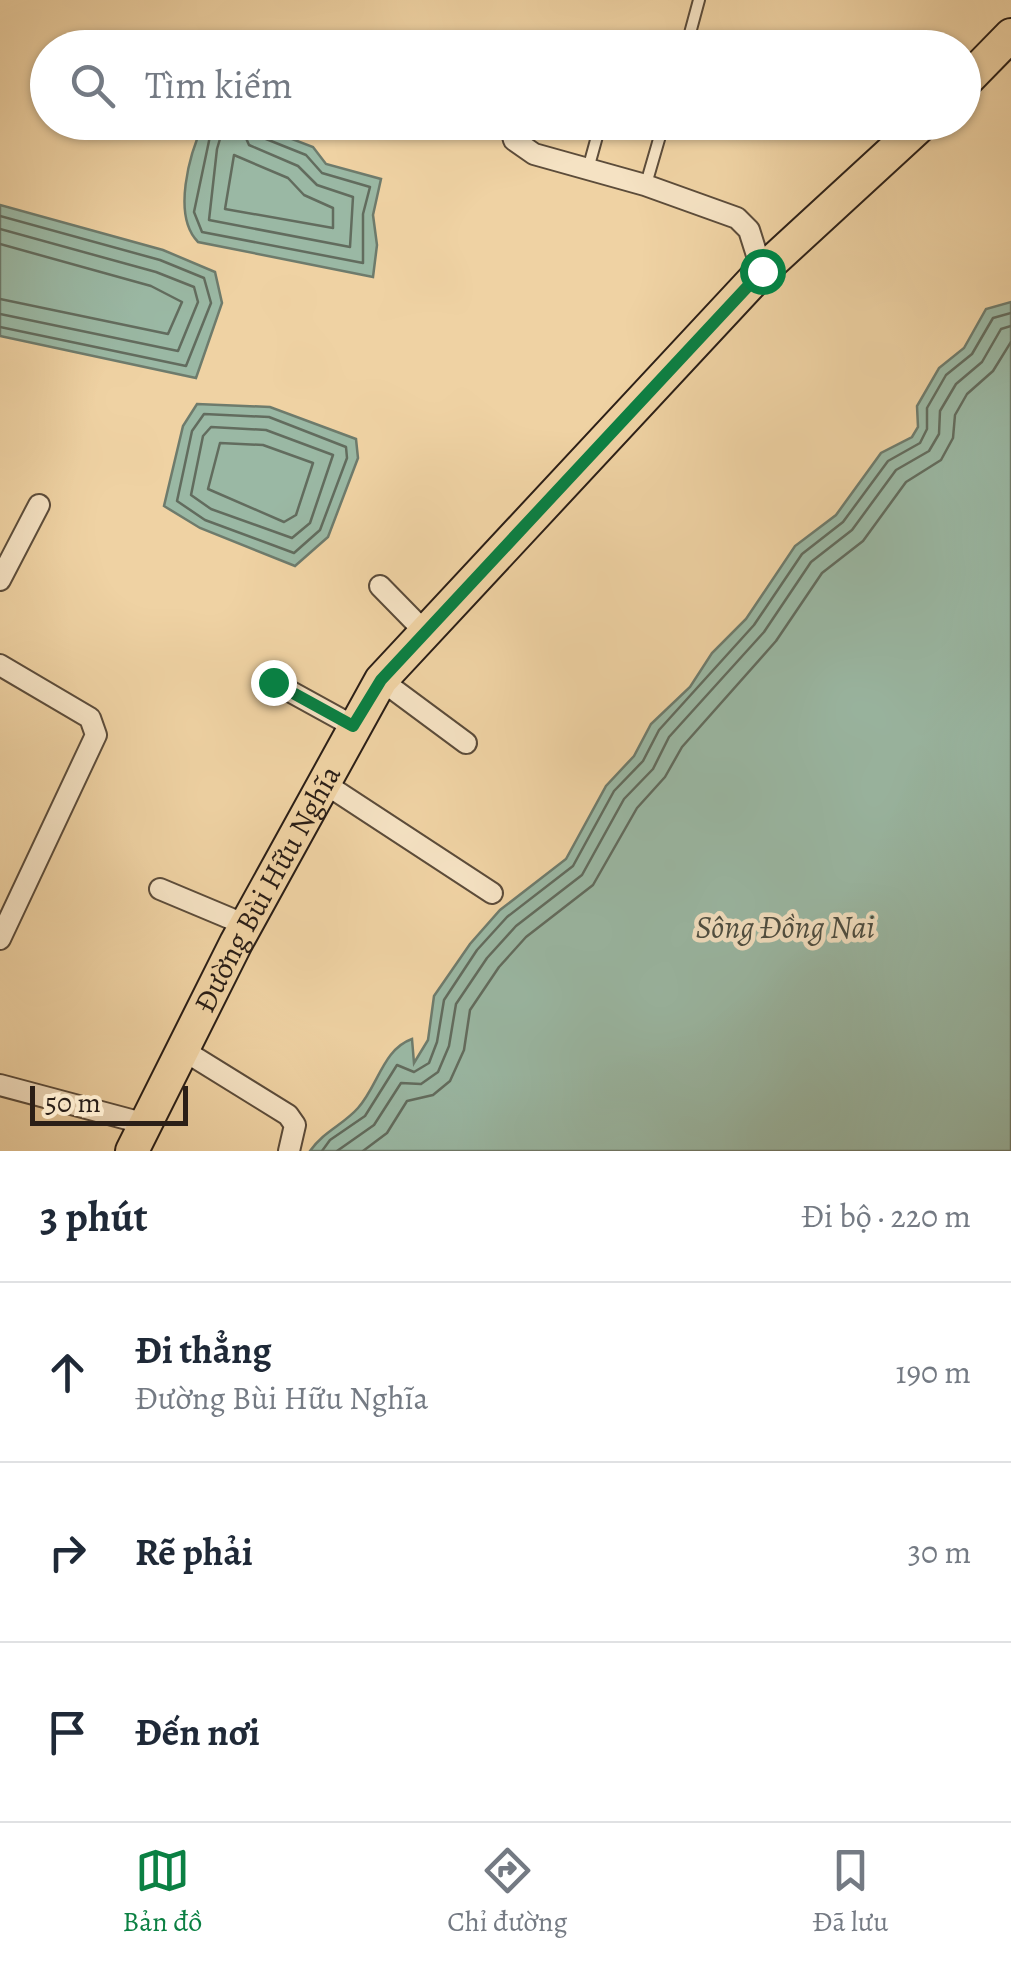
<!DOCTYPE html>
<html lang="vi">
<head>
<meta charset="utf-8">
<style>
  body { margin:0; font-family:Alegreya,serif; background:#f6f6f7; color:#1f2937 }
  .scale { position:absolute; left:30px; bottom:25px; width:158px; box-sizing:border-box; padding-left:10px; border:5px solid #2b1f17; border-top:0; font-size:28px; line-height:35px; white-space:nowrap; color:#2b1f17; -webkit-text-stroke:8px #f5e2c3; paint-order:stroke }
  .stop { position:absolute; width:30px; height:30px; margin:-22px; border:8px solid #0b8043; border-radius:50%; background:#fff }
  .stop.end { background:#0b8043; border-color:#fff; box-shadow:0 2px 10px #0008 }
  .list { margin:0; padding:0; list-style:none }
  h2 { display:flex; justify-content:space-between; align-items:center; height:130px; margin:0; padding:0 40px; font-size:42px }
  h2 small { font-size:32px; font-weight:400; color:#747a83 }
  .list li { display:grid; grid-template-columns:65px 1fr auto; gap:30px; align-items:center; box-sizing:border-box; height:180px; padding:0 40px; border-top:2px solid #e0e1e3 }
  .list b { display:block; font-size:38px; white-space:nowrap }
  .list p { margin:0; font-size:32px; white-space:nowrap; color:#747a83 }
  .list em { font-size:32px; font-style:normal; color:#747a83 }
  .icon { flex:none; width:55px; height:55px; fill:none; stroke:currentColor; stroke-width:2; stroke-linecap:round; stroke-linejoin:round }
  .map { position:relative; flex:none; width:1011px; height:1151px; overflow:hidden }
  .search { position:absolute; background:#fff; box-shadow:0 2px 8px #0004; left:30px; right:30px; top:30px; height:110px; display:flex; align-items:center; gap:25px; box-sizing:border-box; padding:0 35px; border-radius:55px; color:#747a83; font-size:38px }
  .sheet { height:670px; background:#fff }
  nav { display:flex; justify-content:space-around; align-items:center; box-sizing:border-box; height:140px; border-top:2px solid #e0e1e3; background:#fff; font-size:28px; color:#747a83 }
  nav a { display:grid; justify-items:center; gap:5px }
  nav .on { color:#0b8043 }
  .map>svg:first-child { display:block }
</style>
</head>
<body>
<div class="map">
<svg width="1011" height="1151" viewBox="0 0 1011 1151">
  <rect width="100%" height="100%" fill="#efd2a3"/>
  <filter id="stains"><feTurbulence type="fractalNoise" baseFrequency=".002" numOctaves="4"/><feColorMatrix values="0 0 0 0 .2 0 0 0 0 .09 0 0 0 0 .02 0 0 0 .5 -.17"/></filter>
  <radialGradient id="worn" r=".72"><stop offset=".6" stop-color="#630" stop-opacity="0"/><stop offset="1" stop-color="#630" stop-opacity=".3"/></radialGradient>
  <g fill="#9ab8a4" stroke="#6e7b6c" stroke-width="2.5">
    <path d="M204 123 253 124 313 147 326 164 381 179 373 215 377 245 373 277 198 242C172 216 189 154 204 123Z"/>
    <path d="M0 205 163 250 215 272 222 303 196 378 0 336Z"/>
    <path d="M1011 302V1151H310C324 1131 343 1125 358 1108 378 1086 383 1049 412 1039L414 1063 428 1040 434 996 470 944 500 910 566 859 606 786 634 756 651 724 690 687 712 653 746 619 795 546 836 515 881 453 912 437 918 427 917 406 939 368 964 348 986 309Z"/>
    <path d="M197 404 270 407 356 439 358 458 328 537 295 566 200 528 164 506 183 426Z"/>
  </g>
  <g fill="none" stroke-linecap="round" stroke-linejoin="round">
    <g stroke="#626c5e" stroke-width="2.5">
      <path d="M213 122 194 212 202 232 363 263V214L370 187 322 173 306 155 256 135 251 122"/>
      <path d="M225 122 217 149 209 220 350 247 353 197 317 185 298 166 249 145 239 122"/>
      <path d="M234 155 288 178 304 195 333 208V228L225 209Z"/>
      <path d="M0 216 160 260 204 278 211 303 186 366 0 327"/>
      <path d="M0 229 156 272 194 287 198 302 178 351 0 314"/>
      <path d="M0 244 151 286 182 302 168 334 0 299"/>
      <path d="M204 414 269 417 346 447 347 458 320 530 294 553 205 520 177 501 192 431Z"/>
      <path d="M211 427 266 430 333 455 310 523 292 538 211 509 191 495 203 436Z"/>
      <path d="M220 443 263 445 313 463 296 515 284 522 208 489Z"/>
      <path d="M322 1151 330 1140 365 1116 397 1065 414 1072 429 1063 437 1042 444 1000 477 950 507 917 573 866 614 791 643 761 659 730 754 625 802 554 843 522 888 461 920 443 927 429V408L946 375 972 354 993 318 1011 313"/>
      <path d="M337 1151 374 1125 401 1083 421 1084 438 1072 449 1046 456 1004 487 958 516 926 582 875 624 799 653 769 669 737 764 632 811 562 852 530 896 470 929 451 939 434 940 411 956 384 982 362 1001 329 1011 326"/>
      <path d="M363 1151 387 1133 407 1101 433 1095 450 1081 464 1050 470 1010 499 967 526 937 593 885 637 808 665 777 682 747 776 641 822 573 863 541 906 482 941 460 953 438 955 415 967 394 993 371 1011 342"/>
    </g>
    <defs>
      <g id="service">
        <path d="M686 48 699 0"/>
        <path d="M588 169 601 122"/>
        <path d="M646 184 664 122"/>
      </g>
      <g id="minor">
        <path d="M509 122 514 140 534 154 645 185 737 218 749 230 762 271"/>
        <path d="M0 580 39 505"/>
        <path d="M380 586 425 632"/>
        <path d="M0 665 90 718 96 735 0 939"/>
        <path d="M381 680 466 743"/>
        <path d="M273 682 353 726"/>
        <path d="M324 783 492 893"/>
        <path d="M160 889 246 925"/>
        <path d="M183 1050 288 1115 295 1125 289 1151"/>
        <path d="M0 1085 146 1124"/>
      </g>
      <g id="primary">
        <path d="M964 83 1011 35"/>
        <path id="s1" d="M132 1151 236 943 381 680 762 271 924 122"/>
      </g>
    </defs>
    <use href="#service" stroke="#5c4c3a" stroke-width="14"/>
    <use href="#minor" stroke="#5c4c3a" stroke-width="24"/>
    <use href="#primary" stroke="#2b1f17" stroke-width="36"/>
    <use href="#service" stroke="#f5e2c3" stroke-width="10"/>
    <use href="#minor" stroke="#f5e2c3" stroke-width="20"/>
    <use href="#primary" stroke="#efd2a3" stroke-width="32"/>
  </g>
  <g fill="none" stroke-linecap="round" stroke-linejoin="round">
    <path stroke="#0b8043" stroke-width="12" d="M273 682 353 726 381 680 762 271"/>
  </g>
  <g text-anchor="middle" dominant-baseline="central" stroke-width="9" stroke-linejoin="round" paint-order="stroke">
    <g font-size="30" fill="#2b1f17" stroke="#f5e2c3">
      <text stroke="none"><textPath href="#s1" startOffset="295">Đường Bùi Hữu Nghĩa</textPath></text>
    </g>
    <g font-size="32" font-style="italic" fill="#4c4d41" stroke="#f5e2c3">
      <text x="785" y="927">Sông Đồng Nai</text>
    </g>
  </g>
  <rect width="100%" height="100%" filter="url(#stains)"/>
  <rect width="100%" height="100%" fill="url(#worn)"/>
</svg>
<div class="scale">50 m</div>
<div class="stop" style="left:762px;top:271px"></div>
<div class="stop end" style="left:273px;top:682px"></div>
<div class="search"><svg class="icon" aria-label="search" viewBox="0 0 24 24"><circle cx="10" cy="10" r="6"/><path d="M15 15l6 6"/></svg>Tìm kiếm</div>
</div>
<section class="sheet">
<h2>3 phút<small>Đi bộ · 220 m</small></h2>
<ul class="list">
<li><svg class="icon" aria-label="ahead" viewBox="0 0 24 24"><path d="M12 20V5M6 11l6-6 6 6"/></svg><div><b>Đi thẳng</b><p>Đường Bùi Hữu Nghĩa</p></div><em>190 m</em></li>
<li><svg class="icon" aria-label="right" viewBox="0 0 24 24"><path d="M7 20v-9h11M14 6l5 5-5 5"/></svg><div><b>Rẽ phải</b></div><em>30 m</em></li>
<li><svg class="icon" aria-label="arrive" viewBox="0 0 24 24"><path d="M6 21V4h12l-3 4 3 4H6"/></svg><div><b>Đến nơi</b></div></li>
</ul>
</section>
<nav>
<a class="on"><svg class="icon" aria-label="map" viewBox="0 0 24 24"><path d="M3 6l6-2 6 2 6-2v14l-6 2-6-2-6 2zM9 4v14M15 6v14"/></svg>Bản đồ</a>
<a><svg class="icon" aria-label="directions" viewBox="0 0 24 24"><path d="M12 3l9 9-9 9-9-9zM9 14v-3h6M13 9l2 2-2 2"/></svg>Chỉ đường</a>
<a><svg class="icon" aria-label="saved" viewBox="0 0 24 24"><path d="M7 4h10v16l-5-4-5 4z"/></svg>Đã lưu</a>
</nav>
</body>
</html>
